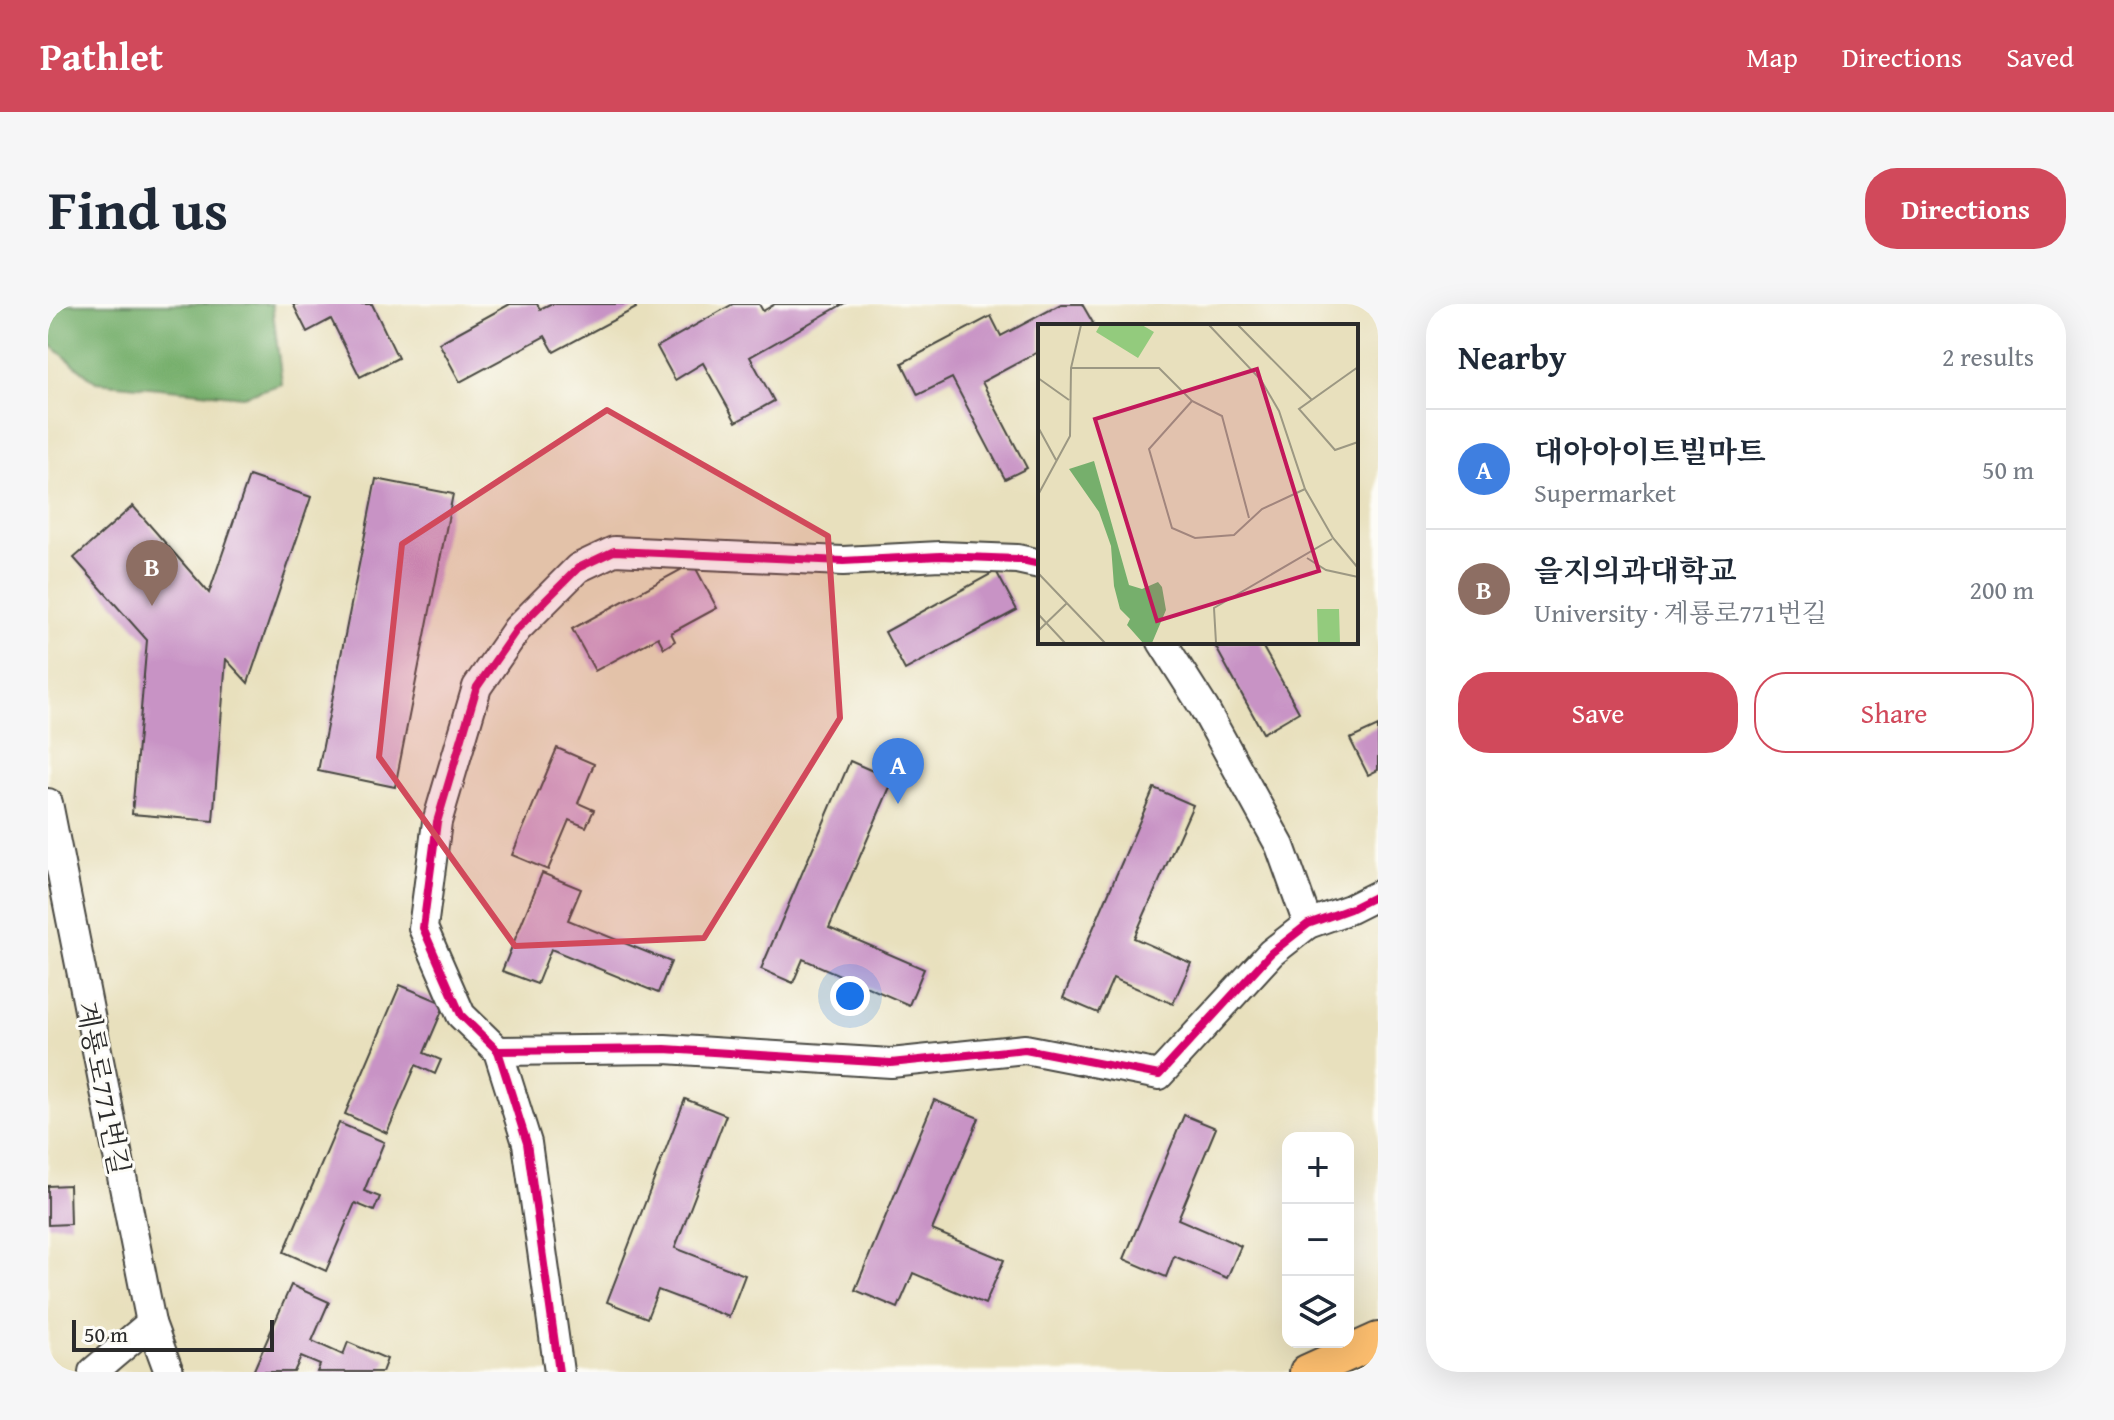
<!DOCTYPE html>
<html lang="en">
<head>
<meta charset="utf-8">
<style>
  body { margin:0; font-family:"Gentium Book Plus","Noto Serif KR",serif; background:#f6f6f7; color:#1f2937 }
  .controls { position:absolute; right:24px; bottom:24px; display:grid; overflow:hidden; border-radius:16px; box-shadow:0 8px 32px #0002 }
  .controls button { width:72px; height:72px; display:grid; place-items:center; padding:0; border:0; border-bottom:2px solid #e0e1e3; background:#fff; color:#1f2937; font:40px sans-serif }
  .scale { position:absolute; left:24px; bottom:20px; width:202px; box-sizing:border-box; padding-left:8px; border:4px solid #2b2b2b; border-top:0; font-size:22px; line-height:28px; white-space:nowrap; color:#2b2b2b; -webkit-text-stroke:6px #fdfcf7; paint-order:stroke }
  .you { position:absolute; left:802px; top:692px; width:28px; height:28px; margin:-20px; border:6px solid #fff; border-radius:50%; background:#1a73e8; box-shadow:0 0 0 12px #1a73e833 }
  .badge { display:grid; place-items:center; width:52px; height:52px; border-radius:50%; background:#d1495b; color:#fff; font-size:26px; font-weight:700 }
  .pin { position:absolute; translate:-50% -66px; filter:drop-shadow(0 2px 4px #0008) }
  .pin::after { content:''; position:absolute; top:42px; width:28px; height:24px; background:inherit; clip-path:polygon(0 0,100% 0,50% 100%) }
  .list { margin:0; padding:0; list-style:none }
  h2 { display:flex; justify-content:space-between; align-items:center; height:104px; margin:0; padding:0 32px; font-size:34px }
  h2 small { font-size:26px; font-weight:400; color:#747a83 }
  .list li { display:grid; grid-template-columns:52px 1fr auto; gap:24px; align-items:center; box-sizing:border-box; height:120px; padding:0 32px; border-top:2px solid #e0e1e3 }
  .list b { display:block; font-size:30px; white-space:nowrap }
  .list p { margin:0; font-size:26px; white-space:nowrap; color:#747a83 }
  .list em { font-size:26px; font-style:normal; color:#747a83 }
  .actions { display:flex; gap:16px; padding:24px 32px }
  .actions a { flex:1; padding:18px 0; border:2px solid #d1495b; border-radius:32px; text-align:center; font-size:28px; color:#d1495b }
  .actions .main { background:#d1495b; color:#fff }
  .icon { flex:none; width:44px; height:44px; fill:none; stroke:currentColor; stroke-width:2; stroke-linecap:round; stroke-linejoin:round }
  .map { position:relative; flex:none; width:1330px; height:1068px; overflow:hidden; border-radius:32px }
  header { display:flex; align-items:center; gap:48px; box-sizing:border-box; height:112px; padding:0 40px; background:#d1495b; color:#fff }
  header strong { font-size:38px }
  nav { display:flex; gap:44px; margin-inline-start:auto; font-size:28px }
  .intro { display:flex; align-items:center; justify-content:space-between; box-sizing:border-box; height:192px; padding:0 48px }
  h1 { margin:0; font-size:56px }
  .button { padding:20px 36px; border-radius:32px; background:#d1495b; color:#fff; font-size:28px; font-weight:700 }
  main { display:flex; gap:48px; padding:0 48px }
  aside { flex:1; background:#fff; border-radius:32px; box-shadow:0 8px 32px #0002 }
  .map>svg:first-child { display:block }
</style>
</head>
<body>
<header>
<strong>Pathlet</strong>
<nav><a>Map</a><a>Directions</a><a>Saved</a></nav>
</header>
<div class="intro"><h1>Find us</h1><a class="button">Directions</a></div>
<main>
<div class="map">
<svg width="1330" height="1068" viewBox="0 0 1330 1068">
  <rect width="100%" height="100%" fill="#fdfcf7"/>
  <filter id="ink" filterUnits="userSpaceOnUse"><feTurbulence type="fractalNoise" baseFrequency=".0125" numOctaves="2"/><feDisplacementMap in="SourceGraphic" scale="16" xChannelSelector="R" yChannelSelector="G"/><feConvolveMatrix kernelMatrix="1 2 1 2 8 2 1 2 1" color-interpolation-filters="sRGB"/></filter>
  <filter id="wash" filterUnits="userSpaceOnUse"><feTurbulence type="fractalNoise" baseFrequency=".006" numOctaves="4" result="noise"/><feDisplacementMap in="SourceGraphic" scale="32" xChannelSelector="R" yChannelSelector="G"/><feGaussianBlur stdDeviation="1.8" result="paint"/><feColorMatrix in="noise" values="0 0 0 0 0 0 0 0 0 0 0 0 0 0 0 0 0 1.4 0 .05"/><feComposite in="paint" operator="in"/></filter>
  <g filter="url(#wash)">
    <rect width="100%" height="100%" fill="#e8e0bd"/>
    <path fill="#76af6c" stroke="#506d4c" stroke-width="2" d="M0 0H224L234 80 195 92 48 78 0 39Z"/>
    <g id="blocks">
      <g fill="#c893c5">
        <path d="M245 0H324L350 54 312 73 283 15 259 28Z"/>
        <path d="M462 0H489L492 5 502 0H586L588 4 506 48 497 32 412 78 391 39Z"/>
        <path d="M685 0H711L715 7 727 0H795L702 53 726 97 688 118 655 59 627 76 609 43Z"/>
        <path d="M1013 0H1034L1045 19 1040 22H992V47L934 78 979 164 957 175 904 74 870 91 854 59 943 12 953 32Z"/>
        <path d="M201 172 263 193 200 379 178 355 165 517 84 510 99 336 26 254 85 202 161 289Z"/>
        <path d="M328 175 405 190 347 483 270 467Z"/>
        <path d="M645 259 669 304 623 329 627 337 616 344 610 333 547 367 524 325Z"/>
        <path d="M948 267 969 306 857 366 837 328Z"/>
        <path d="M1165 338H1212L1251 408 1215 429Z"/>
        <path d="M1330 422V466L1320 471 1302 435Z"/>
        <path d="M509 444 546 460 530 499 546 506 538 523 521 516 500 566 464 551Z"/>
        <path d="M802 457 845 476 781 624 876 665 861 701 755 655 745 679 713 665Z"/>
        <path d="M1106 484 1145 501 1086 634 1143 659 1125 700 1065 674 1050 709 1015 694Z"/>
        <path d="M494 569 533 585 520 616 623 658 610 689 503 645 489 680 454 667Z"/>
        <path d="M352 681 397 700 376 749 393 756 387 770 368 761 339 829 297 810Z"/>
        <path d="M637 795 678 811 627 944 697 971 681 1013 610 986 599 1014 559 998Z"/>
        <path d="M886 796 931 814 884 926 956 956 937 1000 865 969 850 1004 807 986Z"/>
        <path d="M1136 811 1168 824 1130 915 1193 942 1179 974 1126 952 1118 973 1076 955Z"/>
        <path d="M291 819 336 838 316 887 332 893 326 907 307 899 278 967 236 948Z"/>
        <path d="M21 881 22 920 0 921V882Z"/>
        <path d="M243 981 281 998 264 1037 295 1051 300 1038 339 1055 334 1068H269L272 1061 253 1053 246 1068H205Z"/>
      </g>
    </g>
  </g>
  <g filter="url(#ink)">
    <use href="#blocks" fill-opacity="0" stroke="#474641" stroke-width="2"/>
    <g fill="none" stroke-linecap="round" stroke-linejoin="round">
      <defs>
        <g id="minor">
          <path d="M1114 338 1156 404 1232 542 1260 620"/>
          <path d="M0 499 103 1019 121 1068"/>
          <path d="M450 747 617 745 843 759 977 745 1111 771 1223 649 1260 620 1302 605 1330 591"/>
          <path d="M45 1068 103 1019"/>
          <path d="M511 1068 479 839 450 747 413 711 375 624 389 518 429 383 469 325 530 264 566 247 795 257 892 252 969 255 992 260"/>
        </g>
        <path id="major" d="M1259 1068 1330 1036"/>
      </defs>
      <use href="#minor" stroke="#474641" stroke-width="32"/>
      <use href="#major" stroke="#474641" stroke-width="38"/>
      <use href="#minor" stroke="#fff" stroke-width="28"/>
      <use href="#major" stroke="#fbbd6e" stroke-width="34"/>
      <defs>
        <g id="cycleway">
          <path d="M450 747 617 745 843 759 977 745 1111 771 1223 649 1260 620 1302 605 1330 591"/>
          <path d="M511 1068 479 839 450 747 413 711 375 624 389 518 429 383 469 325 530 264 566 247 795 257 892 252 969 255 992 260"/>
        </g>
      </defs>
      <use href="#cycleway" stroke="#fdfcf7" stroke-width="13"/>
      <use href="#cycleway" stroke="#d6006c" stroke-width="8"/>
    </g>
  </g>
  <path fill="#d1495b" fill-opacity="0.2" stroke="#d1495b" stroke-width="6" stroke-linejoin="round" d="M559 106 780 232 792 414 656 634 467 642 331 453 354 240Z"/>
  <g text-anchor="middle" dominant-baseline="central" stroke-width="6" stroke-linejoin="round" paint-order="stroke">
    <g font-size="28" fill="#2b2b2b" stroke="#fdfcf7">
      <text transform="translate(56 784) rotate(79)">계룡로771번길</text>
    </g>
  </g>
  <g transform="translate(990 20)">
    <rect width="320" height="320" fill="#e8e0bd"/>
    <path d="M62 1H104L116 8 100 34 58 8ZM279 285H301L302 319H280Z" fill="#93cb7d"/>
    <path d="M56 137 91 261 104 265 120 258 124 263 128 286 114 319H105L89 301 92 295 82 285 76 262 73 222 61 188 31 145Z" fill="#76af6c"/>
    <path fill="none" stroke="#9c9883" stroke-width="2" d="M171 1 223 56 241 87 267 165 295 214 320 244M200 1 274 76M320 43 261 85 297 126 320 118M34 44H121L154 77 184 92 211 194M0 54 31 76M154 77 111 125 134 204 157 214 196 211 224 185 267 165M0 103 18 136M0 171 32 112 33 44 43 1M269 234 288 246 320 253M0 249 67 319M0 290 27 319M0 307 29 279M178 319 176 284 294 215"/>
    <path fill="#c2185b" fill-opacity="0.15" stroke="#c2185b" stroke-width="4" d="M219 45 281 247 119 297 57 95Z"/>
    <rect width="320" height="320" fill="none" stroke="#2b2b2b" stroke-width="4"/>
  </g>
</svg>
<div class="controls">
<button>+</button>
<button>−</button>
<button><svg class="icon" aria-label="layers" viewBox="0 0 24 24"><path d="M12 4l9 5-9 5-9-5zM3 14l9 5 9-5"/></svg></button>
</div>
<div class="scale">50 m</div>
<div class="you"></div>
<div class="pin badge" style="left:850px;top:500px;background:#3f7fe0">A</div>
<div class="pin badge" style="left:104px;top:302px;background:#8d6e63">B</div>
</div>
<aside>
<h2>Nearby<small>2 results</small></h2>
<ul class="list">
<li><span class="badge" style="background:#3f7fe0">A</span><div><b>대아아이트빌마트</b><p>Supermarket</p></div><em>50 m</em></li>
<li><span class="badge" style="background:#8d6e63">B</span><div><b>을지의과대학교</b><p>University · 계룡로771번길</p></div><em>200 m</em></li>
</ul>
<div class="actions"><a class="main">Save</a><a>Share</a></div>
</aside>
</main>
</body>
</html>
